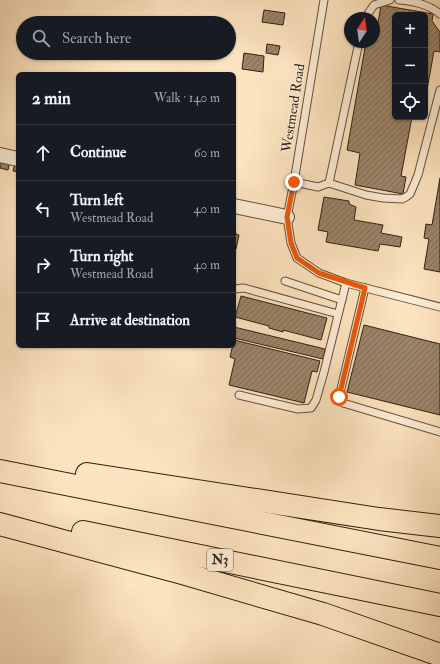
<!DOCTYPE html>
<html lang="en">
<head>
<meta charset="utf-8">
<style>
  body { margin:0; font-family:"IM FELL Double Pica",serif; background:#242831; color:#f1f3f6 }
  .controls { position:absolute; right:12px; top:12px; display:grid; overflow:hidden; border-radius:6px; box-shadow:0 1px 3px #0004 }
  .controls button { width:36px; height:36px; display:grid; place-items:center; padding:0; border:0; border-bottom:1px solid #363941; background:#171b24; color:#f1f3f6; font:20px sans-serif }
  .compass { position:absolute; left:344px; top:12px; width:36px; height:36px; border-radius:50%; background:#171b24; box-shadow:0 1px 3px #0004; rotate:13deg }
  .stop { position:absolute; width:12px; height:12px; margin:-9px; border:3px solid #ea580c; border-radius:50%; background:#fff }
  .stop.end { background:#ea580c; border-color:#fff; box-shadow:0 1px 4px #0008 }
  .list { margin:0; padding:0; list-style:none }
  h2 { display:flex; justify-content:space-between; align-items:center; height:52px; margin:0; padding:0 16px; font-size:17px }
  h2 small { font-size:13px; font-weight:400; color:#9ea1a6 }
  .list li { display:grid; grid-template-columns:26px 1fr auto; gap:12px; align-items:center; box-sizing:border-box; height:56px; padding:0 16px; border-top:1px solid #363941 }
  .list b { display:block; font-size:15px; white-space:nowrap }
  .list p { margin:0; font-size:13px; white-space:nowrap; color:#9ea1a6 }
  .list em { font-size:13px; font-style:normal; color:#9ea1a6 }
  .icon { flex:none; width:22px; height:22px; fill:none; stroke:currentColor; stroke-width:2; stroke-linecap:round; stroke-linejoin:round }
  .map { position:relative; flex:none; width:440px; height:664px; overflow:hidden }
  .search { position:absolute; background:#171b24; box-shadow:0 1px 3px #0004; left:16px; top:16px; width:220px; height:44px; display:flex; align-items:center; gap:10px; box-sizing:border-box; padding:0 14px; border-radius:22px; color:#9ea1a6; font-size:15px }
  .panel { position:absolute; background:#171b24; box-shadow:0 1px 3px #0004; left:16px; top:72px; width:220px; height:276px; border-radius:6px }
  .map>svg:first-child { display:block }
</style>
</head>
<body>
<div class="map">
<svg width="440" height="664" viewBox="0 0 440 664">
  <defs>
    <pattern id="building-hatch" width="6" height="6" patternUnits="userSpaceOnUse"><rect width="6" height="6" fill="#9b856b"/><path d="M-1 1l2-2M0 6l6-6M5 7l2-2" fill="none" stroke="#7f6c56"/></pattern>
  </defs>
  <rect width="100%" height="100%" fill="#fde4c0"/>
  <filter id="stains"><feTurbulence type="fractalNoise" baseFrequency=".005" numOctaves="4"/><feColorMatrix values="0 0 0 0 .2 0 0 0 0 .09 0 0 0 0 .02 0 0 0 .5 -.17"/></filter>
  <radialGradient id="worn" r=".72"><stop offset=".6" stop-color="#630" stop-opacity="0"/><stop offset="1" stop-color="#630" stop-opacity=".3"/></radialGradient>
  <g fill="url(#building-hatch)" stroke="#311f0f">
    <path d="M381 5 433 14 432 21 440 32V52L434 51 425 101V15H395V117H412L401 176 406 177 403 194 355 185 360 153 347 150 366 42H374V22L378 23Z"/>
    <path d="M264 10 285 13 283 25 262 22Z"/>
    <path d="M267 44 280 46 278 55 266 53Z"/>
    <path d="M244 53 264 56 263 72 242 69Z"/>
    <path d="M0 158 10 161 8 170 0 168Z"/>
    <path d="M15 162 18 163V172L13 171Z"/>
    <path d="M440 178V272L424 269 429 239 424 238 426 224 432 225Z"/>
    <path d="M324 197 349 201V204L356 207 354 220 383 225 381 233 402 237 400 247 380 244 378 251 326 242 328 232 318 230Z"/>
    <path d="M234 233 239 235 236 249 234 248Z"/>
    <path d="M241 296 327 318 321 340 283 330V332L269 328V326L235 317Z"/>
    <path d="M364 325 440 344V415L347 392Z"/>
    <path d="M234 327 325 349 323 359 234 338Z"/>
    <path d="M234 340 320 361 317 372 312 371 304 403 229 385 235 359 230 357Z"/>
  </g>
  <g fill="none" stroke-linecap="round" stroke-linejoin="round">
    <defs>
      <g id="lane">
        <path d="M324 0 294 182 287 217 291 243 297 258 319 273 346 283 440 307"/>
        <path d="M399 0C414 1 428 4 440 14"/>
        <path d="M365 18 374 5 390 0"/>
        <path d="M294 182 318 187 329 183 366 195 383 198 402 199 406 197 410 194 418 175 440 90"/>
        <path d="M329 183 359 42"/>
        <path d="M285 281 342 300"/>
        <path d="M365 288 339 397 343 403 440 432"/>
        <path d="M234 289 244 288 338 314"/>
        <path d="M239 395 298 409 311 408 316 400 324 372 346 283"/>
      </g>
      <g id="street">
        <path d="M0 155 18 159"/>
        <path d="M234 206 287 217"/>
      </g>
      <g id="highway">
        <path d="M0 471 440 558"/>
        <path d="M87 474 379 519 440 526"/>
        <path d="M0 524 182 573 323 614 440 655"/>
        <path d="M83 532 440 605"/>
      </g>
    </defs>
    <use href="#lane" stroke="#64503b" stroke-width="9"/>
    <use href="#street" stroke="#64503b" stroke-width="16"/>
    <use href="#highway" stroke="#311f0f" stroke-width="24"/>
    <use href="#lane" stroke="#feedd6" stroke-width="7"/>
    <use href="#street" stroke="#feedd6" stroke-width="14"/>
    <use href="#highway" stroke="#fde4c0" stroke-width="22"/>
  </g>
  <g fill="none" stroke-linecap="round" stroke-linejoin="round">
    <path stroke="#ea580c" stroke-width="5" d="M294 182 287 217 291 243 297 258 319 273 365 288 339 397"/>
  </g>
  <g text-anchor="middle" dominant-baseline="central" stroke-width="3" stroke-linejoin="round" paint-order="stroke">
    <rect fill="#feedd6" stroke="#6e5d4b" stroke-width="1" x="207" y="549" width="26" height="22" rx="3"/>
    <g font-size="13" font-weight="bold" fill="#311f0f">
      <text x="220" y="560">N3</text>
    </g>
    <g font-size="14" fill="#311f0f" stroke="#feedd6">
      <text transform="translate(293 108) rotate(-81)">Westmead Road</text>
    </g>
  </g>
  <rect width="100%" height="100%" filter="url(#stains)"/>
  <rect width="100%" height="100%" fill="url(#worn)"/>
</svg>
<div class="controls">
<button>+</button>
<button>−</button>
<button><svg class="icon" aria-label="locate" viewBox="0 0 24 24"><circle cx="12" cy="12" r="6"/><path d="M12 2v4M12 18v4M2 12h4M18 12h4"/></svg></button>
</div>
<svg class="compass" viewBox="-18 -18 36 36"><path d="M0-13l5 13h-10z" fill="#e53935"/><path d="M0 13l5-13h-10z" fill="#9ea1a6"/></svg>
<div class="stop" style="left:339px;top:397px"></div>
<div class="stop end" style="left:294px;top:182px"></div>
<div class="search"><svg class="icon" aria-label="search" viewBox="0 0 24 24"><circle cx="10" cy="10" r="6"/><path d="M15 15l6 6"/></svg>Search here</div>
<section class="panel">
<h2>2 min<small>Walk · 140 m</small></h2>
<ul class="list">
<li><svg class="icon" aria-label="ahead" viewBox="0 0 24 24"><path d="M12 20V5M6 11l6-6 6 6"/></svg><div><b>Continue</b></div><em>60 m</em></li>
<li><svg class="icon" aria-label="left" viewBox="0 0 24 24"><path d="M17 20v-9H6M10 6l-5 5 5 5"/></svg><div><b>Turn left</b><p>Westmead Road</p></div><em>40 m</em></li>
<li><svg class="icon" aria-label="right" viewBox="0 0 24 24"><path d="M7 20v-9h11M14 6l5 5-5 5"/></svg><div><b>Turn right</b><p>Westmead Road</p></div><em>40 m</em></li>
<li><svg class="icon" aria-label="arrive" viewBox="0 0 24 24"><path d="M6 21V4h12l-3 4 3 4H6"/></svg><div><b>Arrive at destination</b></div></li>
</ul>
</section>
</div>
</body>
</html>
